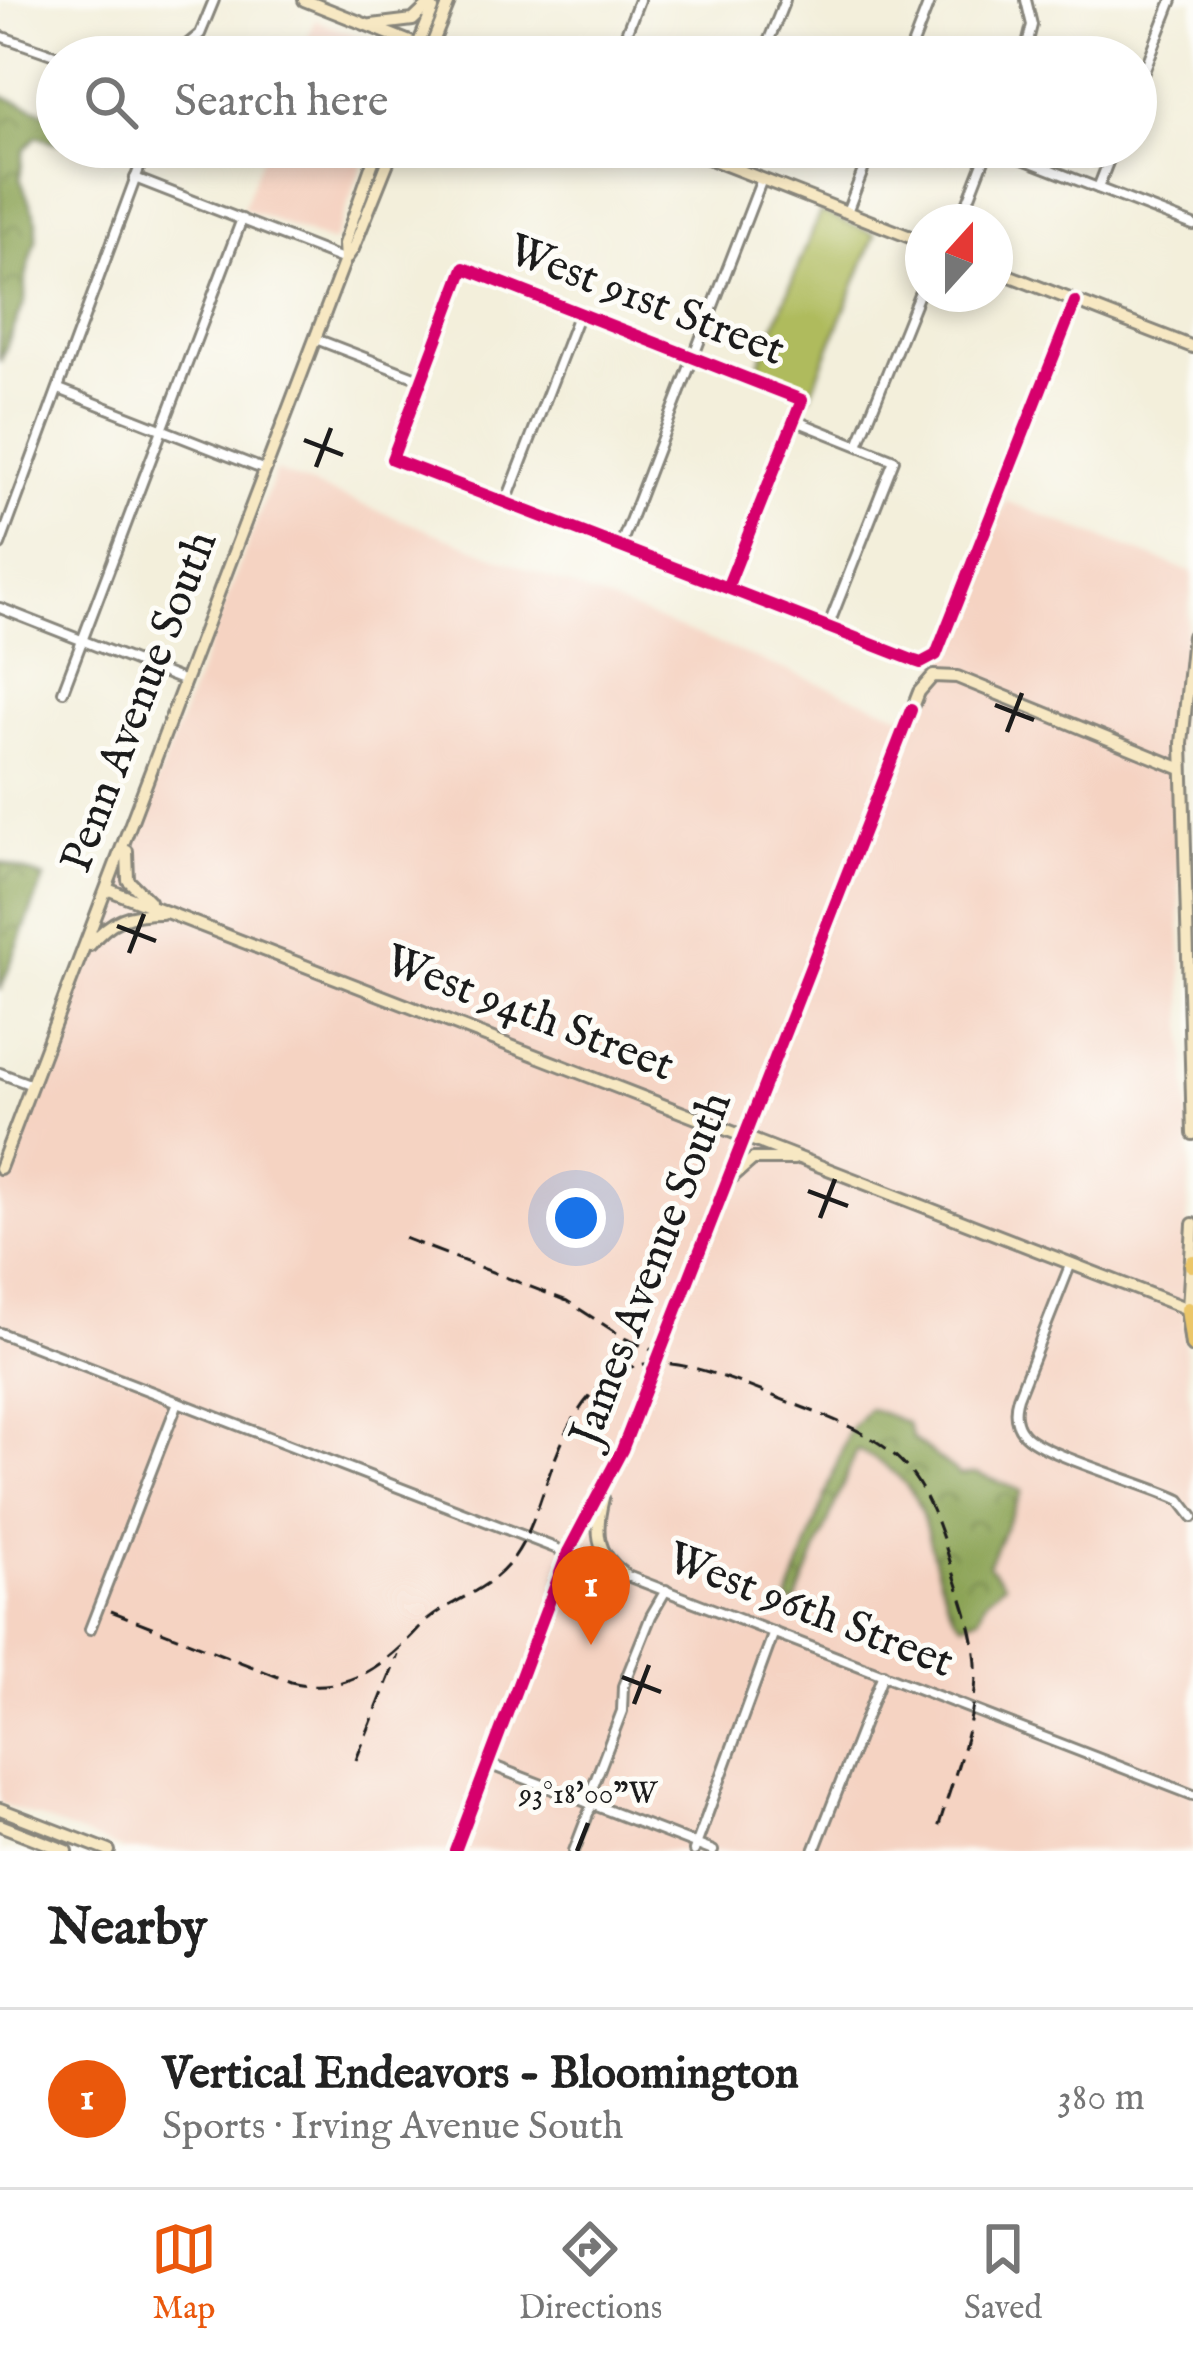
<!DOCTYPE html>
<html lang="en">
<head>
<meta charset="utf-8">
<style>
  body { margin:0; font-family:"IM FELL English",serif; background:#f2f2f2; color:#222 }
  .compass { position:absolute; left:905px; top:204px; width:108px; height:108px; border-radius:50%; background:#fff; box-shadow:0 6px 18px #0003; rotate:21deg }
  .you { position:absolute; left:576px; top:1218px; width:42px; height:42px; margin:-30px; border:9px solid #fff; border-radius:50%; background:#1a73e8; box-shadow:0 0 0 18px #1a73e833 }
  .badge { display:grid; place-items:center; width:78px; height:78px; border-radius:50%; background:#ea580c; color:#fff; font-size:39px; font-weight:700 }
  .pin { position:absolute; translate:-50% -99px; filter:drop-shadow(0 3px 6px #0008) }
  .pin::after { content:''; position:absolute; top:63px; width:42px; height:36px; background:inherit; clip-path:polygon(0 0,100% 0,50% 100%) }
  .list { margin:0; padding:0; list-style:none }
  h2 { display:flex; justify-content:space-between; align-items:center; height:156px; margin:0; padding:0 48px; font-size:51px }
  h2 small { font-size:39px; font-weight:400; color:#767676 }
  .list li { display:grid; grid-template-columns:78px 1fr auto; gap:36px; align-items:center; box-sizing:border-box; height:180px; padding:0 48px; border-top:3px solid #e0e0e0 }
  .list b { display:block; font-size:45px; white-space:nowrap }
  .list p { margin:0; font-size:39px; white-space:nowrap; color:#767676 }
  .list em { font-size:39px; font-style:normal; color:#767676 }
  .icon { flex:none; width:66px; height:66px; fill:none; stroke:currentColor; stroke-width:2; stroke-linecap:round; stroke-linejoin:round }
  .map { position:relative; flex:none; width:1193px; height:1851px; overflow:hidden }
  .search { position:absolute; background:#fff; box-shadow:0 6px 18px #0003; left:36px; right:36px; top:36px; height:132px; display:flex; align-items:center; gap:30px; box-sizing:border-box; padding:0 42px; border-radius:66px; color:#767676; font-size:45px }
  .sheet { height:336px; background:#fff }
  nav { display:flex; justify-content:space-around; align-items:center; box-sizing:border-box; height:168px; border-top:3px solid #e0e0e0; background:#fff; font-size:33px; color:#767676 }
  nav a { display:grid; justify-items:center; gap:6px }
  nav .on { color:#ea580c }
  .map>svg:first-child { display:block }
</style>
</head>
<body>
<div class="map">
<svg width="1193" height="1851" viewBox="0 0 1193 1851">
  <defs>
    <pattern id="forest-crowns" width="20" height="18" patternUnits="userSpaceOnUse" patternTransform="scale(3)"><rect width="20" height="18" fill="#8ba354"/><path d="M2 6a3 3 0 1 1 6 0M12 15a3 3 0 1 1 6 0" fill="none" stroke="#718445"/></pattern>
  </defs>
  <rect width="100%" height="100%" fill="#fdfcf7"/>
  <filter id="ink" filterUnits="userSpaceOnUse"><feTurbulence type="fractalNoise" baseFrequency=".00833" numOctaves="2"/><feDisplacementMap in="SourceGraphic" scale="24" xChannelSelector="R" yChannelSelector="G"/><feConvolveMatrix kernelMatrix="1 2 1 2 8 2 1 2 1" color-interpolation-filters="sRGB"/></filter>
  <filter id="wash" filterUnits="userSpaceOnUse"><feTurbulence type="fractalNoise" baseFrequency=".004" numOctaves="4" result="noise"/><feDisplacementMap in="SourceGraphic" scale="48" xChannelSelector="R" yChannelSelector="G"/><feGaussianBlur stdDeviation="2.7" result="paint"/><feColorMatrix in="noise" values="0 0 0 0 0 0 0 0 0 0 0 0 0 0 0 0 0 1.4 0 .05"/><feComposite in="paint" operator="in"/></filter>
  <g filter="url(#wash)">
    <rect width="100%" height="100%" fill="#f3efdb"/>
    <g fill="#f5d3c2">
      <path d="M315 20 401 54 403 57H301Z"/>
      <path d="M266 147H369L333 243 243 208Z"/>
      <path d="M276 471 916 721 1006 501 1193 573 1176 716 1175 787 1190 1165 1184 1280 1185 1345 1193 1433V1851H125L0 1803V1191Z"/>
    </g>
    <g fill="url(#forest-crowns)" stroke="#546038" stroke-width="3">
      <path d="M0 95 57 117V143L37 136 24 150 20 178 37 221 36 240 26 276 25 301 0 362Z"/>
      <path d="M0 862 44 878 0 991Z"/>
      <path d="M869 1408 907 1423 913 1439 960 1475 976 1473 1022 1491 988 1565 1004 1583 985 1601 979 1617 963 1623C951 1614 949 1605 944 1591 919 1524 933 1485 857 1450L796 1602 791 1604 788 1600 848 1432Z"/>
    </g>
    <path fill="#afbb5d" stroke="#666c3c" stroke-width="3" d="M820 212 875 234 810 396 755 374Z"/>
  </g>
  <g filter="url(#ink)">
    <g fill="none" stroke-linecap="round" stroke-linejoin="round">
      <defs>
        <g id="street">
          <path d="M0 36 60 57"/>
          <path d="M172 57 200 34 214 0"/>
          <path d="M617 57 639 0"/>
          <path d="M762 57 785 0"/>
          <path d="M908 57 930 0"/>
          <path d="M1024 57 1032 25 1026 0"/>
          <path d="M1136 92 1172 0"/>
          <path d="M992 147 1193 225"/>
          <path d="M135 178 345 260"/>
          <path d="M1098 188 1114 147"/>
          <path d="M847 212 872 147"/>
          <path d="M960 222 989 147"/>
          <path d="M316 339 422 380"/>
          <path d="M59 389 265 470"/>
          <path d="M794 420 894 460 828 627"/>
          <path d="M858 445 923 284"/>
          <path d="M506 502 579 313"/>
          <path d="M0 545 147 147"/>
          <path d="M620 547 762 179"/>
          <path d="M727 588 802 400 464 268 392 459C567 526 741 593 915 661L921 663 936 655 1075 302"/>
          <path d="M0 608 185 681"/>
          <path d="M63 691 242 219"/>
          <path d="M0 1073 32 1085"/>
          <path d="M1071 1263 1018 1397C1014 1410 1014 1422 1023 1433 1041 1455 1148 1484 1180 1500L1193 1517"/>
          <path d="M0 1333 1193 1795"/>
          <path d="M90 1629 178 1402"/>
          <path d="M488 1764 713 1851"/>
          <path d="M587 1802 622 1711 623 1686 651 1616 666 1590"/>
          <path d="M574 1851 592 1804"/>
          <path d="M694 1851 774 1632"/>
          <path d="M814 1851 883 1674"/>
        </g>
        <g id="secondary">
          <path d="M304 0 430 50 442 47 468 57"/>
          <path d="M372 25 413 20 434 0"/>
          <path d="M413 57 433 9"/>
          <path d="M427 57 450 0"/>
          <path d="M680 147 923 242"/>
          <path d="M345 260 344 244 378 147"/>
          <path d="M995 270 1193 347"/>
          <path d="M1193 636 1182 743 1193 1134"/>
          <path d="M127 851 128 880 149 901"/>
          <path d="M107 889 1193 1311"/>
          <path d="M90 945C110 919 130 913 162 913"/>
          <path d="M0 1168 345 260 353 249 394 147"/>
          <path d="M730 1179 753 1159H794"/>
          <path d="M1188 1309 1193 1224"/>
          <path d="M603 1498C595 1530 595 1552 623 1573"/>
          <path d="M0 1809 109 1851"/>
          <path d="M0 1825 67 1851"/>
          <path d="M455 1851 568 1552 622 1450 919 692 933 676 957 677 1182 769"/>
        </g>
        <g id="highway">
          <path d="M1192 1265 1193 1262"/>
          <path d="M1188 1309 1193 1345"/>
        </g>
      </defs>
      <use href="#street" stroke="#88867c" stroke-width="14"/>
      <use href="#secondary" stroke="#88867c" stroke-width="16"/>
      <use href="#highway" stroke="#88867c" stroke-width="20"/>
      <use href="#street" stroke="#fff" stroke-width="8"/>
      <use href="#secondary" stroke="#f7e8c3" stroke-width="10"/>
      <use href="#highway" stroke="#ebc669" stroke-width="14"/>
      <g stroke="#1c1c1c" stroke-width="3" stroke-dasharray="18 9" stroke-linecap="butt">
        <path d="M404 1238 567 1301 626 1339 671 1358"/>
        <path d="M111 1611 291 1682C345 1695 383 1667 418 1629 445 1600 487 1594 512 1560 533 1532 542 1492 555 1459 610 1316 688 1364 799 1406 892 1441 920 1460 949 1558 959 1592 974 1628 976 1664 978 1719 952 1780 937 1832"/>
        <path d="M356 1760 398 1655"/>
      </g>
      <defs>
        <g id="cycleway">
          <path d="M727 588 802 400 464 268 392 459C567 526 741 593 915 661L921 663 936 655 1075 302"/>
          <path d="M455 1851 568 1552 622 1450 911 710"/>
        </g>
      </defs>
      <use href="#cycleway" stroke="#fdfcf7" stroke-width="20"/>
      <use href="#cycleway" stroke="#d6006c" stroke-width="12"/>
    </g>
  </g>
  <path fill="none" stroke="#1c1c1c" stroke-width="4.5" d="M304 440 343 455M316 467 331 428M995 705 1034 720M1007 732 1022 693M117 926 156 941M129 953 144 914M808 1191 848 1206M820 1218 835 1179M622 1677 661 1692M634 1704 649 1665M577 1851 588 1823"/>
  <g text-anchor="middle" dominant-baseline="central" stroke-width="10" stroke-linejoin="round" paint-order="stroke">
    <g font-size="45" fill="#1c1c1c" stroke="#fdfcf7">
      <text transform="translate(646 301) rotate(21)">West 91st Street</text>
      <text transform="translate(140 702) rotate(-69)">Penn Avenue South</text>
      <text transform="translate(529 1014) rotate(21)">West 94th Street</text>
      <text transform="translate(652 1269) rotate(-69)">James Avenue South</text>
      <text transform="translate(810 1611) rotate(21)">West 96th Street</text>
    </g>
  </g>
  <g font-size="30" text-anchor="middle" fill="#1c1c1c" stroke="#fdfcf7" stroke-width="10" stroke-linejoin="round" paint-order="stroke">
    <text x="588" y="1803">93°18'00"W</text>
  </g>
</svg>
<svg class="compass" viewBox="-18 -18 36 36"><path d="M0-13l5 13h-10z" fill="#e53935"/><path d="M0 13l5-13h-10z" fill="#767676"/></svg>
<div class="you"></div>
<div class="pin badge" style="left:591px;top:1645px">1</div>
<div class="search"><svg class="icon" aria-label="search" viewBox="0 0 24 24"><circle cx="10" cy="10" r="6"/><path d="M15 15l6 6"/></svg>Search here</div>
</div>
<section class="sheet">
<h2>Nearby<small></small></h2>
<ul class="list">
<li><span class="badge">1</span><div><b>Vertical Endeavors - Bloomington</b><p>Sports · Irving Avenue South</p></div><em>380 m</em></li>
</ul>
</section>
<nav>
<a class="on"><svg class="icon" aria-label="map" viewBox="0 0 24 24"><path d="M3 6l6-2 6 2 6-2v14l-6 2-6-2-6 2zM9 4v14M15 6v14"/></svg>Map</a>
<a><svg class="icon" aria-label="directions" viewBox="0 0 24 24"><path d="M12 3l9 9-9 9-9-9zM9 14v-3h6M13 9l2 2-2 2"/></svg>Directions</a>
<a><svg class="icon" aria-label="saved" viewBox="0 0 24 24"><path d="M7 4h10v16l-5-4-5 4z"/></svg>Saved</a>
</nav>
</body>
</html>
